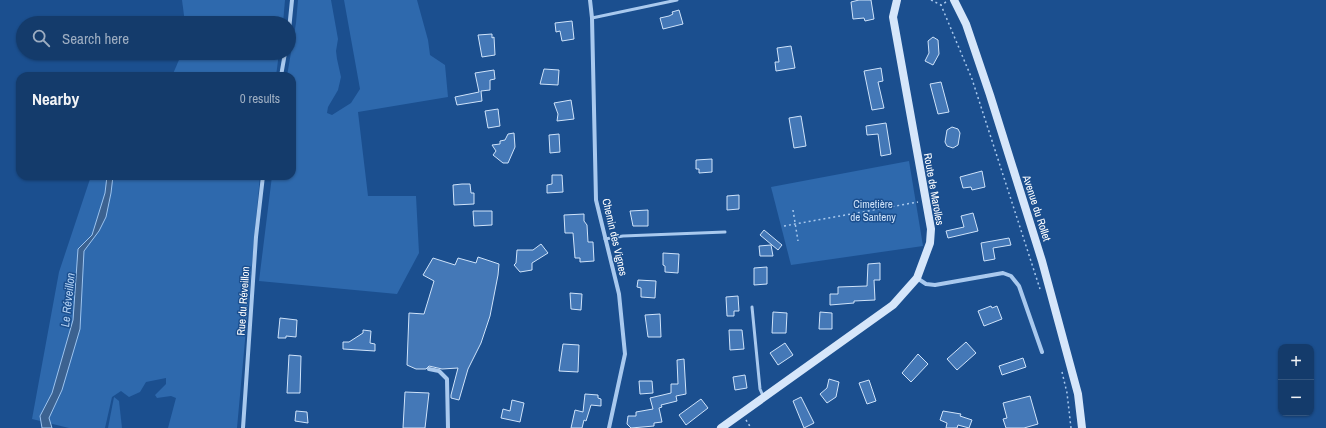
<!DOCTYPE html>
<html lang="en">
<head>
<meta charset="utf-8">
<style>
  body { margin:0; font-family:"Archivo Narrow",sans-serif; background:#1d4271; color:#f1f3f6 }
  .controls { position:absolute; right:12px; bottom:12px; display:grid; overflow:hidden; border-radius:8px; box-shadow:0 1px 3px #0004 }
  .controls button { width:36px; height:36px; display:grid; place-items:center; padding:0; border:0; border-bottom:1px solid #33557e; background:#143b6b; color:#f1f3f6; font:20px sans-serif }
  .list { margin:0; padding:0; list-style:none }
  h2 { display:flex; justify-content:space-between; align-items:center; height:52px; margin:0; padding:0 16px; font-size:17px }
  h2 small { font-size:13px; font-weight:400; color:#9dadc1 }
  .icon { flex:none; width:22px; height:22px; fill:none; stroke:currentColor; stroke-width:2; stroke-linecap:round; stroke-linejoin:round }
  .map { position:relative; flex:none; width:1326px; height:428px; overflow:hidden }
  .search { position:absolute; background:#143b6b; box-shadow:0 1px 3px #0004; left:16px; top:16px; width:280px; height:44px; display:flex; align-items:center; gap:10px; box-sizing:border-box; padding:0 14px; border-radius:22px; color:#9dadc1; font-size:15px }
  .panel { position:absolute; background:#143b6b; box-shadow:0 1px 3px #0004; left:16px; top:72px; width:280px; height:108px; border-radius:12px }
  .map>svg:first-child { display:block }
</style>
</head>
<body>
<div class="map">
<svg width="1326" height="428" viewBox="0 0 1326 428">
  <rect width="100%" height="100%" fill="#1b4f8f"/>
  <g fill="#2e69ad">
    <path d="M182 0H285L283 23H185Z"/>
    <path d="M298 0H331L338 39 336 51 337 59 341 77 338 90 328 107 327 113 332 115 351 103 360 89 344 0H417L428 40 430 55 445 65 448 97 358 112 368 196H416L419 253 397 294 259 281 272 176H292V76H287L296 23Z"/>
    <path d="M182 53H279L276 76H172Z"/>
    <path d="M909 161 923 246 791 265 771 187Z"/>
    <path d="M91 176H260L237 428H168L176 398 171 396 157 398 155 395 166 384V378L146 382 140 392 129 397 121 391 112 397 105 428H69L32 419 59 272Z"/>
    <path d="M114 397 119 401 122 428H108Z"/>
  </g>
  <path fill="#3c6290" stroke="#9cc4f0" d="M107 176H113L111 193 106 217 99 231 84 251 80 329 62 390 49 418 52 428H42L40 416 52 393 73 320 78 249 92 235 105 193Z"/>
  <g fill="#4478b7" stroke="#cfe3fa">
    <path d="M859 0H871L874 19 865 21 864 18 853 19 851 2Z"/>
    <path d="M679 10 683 24 663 29 660 18 669 16 673 14 672 12Z"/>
    <path d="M572 21 574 39 562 41 560 31 556 32 555 23Z"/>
    <path d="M492 34V38L494 37 495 55 482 57 478 35Z"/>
    <path d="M933 37 938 40 939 54 933 65 925 61 929 53 928 41Z"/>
    <path d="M791 46 795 68 776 71 775 62H779L777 48Z"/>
    <path d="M881 68 883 81 878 82 884 108 872 110 864 71Z"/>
    <path d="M544 69 559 70 558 85 540 84Z"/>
    <path d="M494 70 495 79 490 80V90L481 91 482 101 457 105 455 97 479 92 475 73Z"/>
    <path d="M941 82 949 112 938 114 930 84Z"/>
    <path d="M571 100 574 119 557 121 558 114 554 103Z"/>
    <path d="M498 109 500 126 488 128 485 111Z"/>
    <path d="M801 116 806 146 794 148 789 118Z"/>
    <path d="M886 123 891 154 881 156 878 134 867 135 866 126Z"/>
    <path d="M952 127 958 129 960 133 958 145 953 148 947 146 945 142 947 130Z"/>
    <path d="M514 133 515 147 508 163H503L493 155 496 151 492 145 500 144V141L505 140 508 134Z"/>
    <path d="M559 134 560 152 550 153 549 135Z"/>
    <path d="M712 159V172L699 173V169H696V160Z"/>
    <path d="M982 171 985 187 972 190 971 187 963 188 960 177Z"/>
    <path d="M552 175H562L563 192 547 193V185L552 184Z"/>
    <path d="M462 184H470L471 193H474V204L454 205 453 185Z"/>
    <path d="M739 195V209L727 210V196Z"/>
    <path d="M648 210V226H633L630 211Z"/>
    <path d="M473 211H492V225L474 226Z"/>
    <path d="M973 213 978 231 948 238 946 231 964 227 961 216Z"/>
    <path d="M584 214V221L587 225 588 242H593L594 261 580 262V258H575L573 233H565L564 215Z"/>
    <path d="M764 230 782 245 778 250 760 235Z"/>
    <path d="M1009 238 1011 245 993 248 995 259 984 261 981 243Z"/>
    <path d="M541 244 548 253 532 263V270L520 272 514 265 516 263 517 250H533Z"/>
    <path d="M771 245 773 256H760L759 246Z"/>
    <path d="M663 253 679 254 678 273 665 272V266L663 265Z"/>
    <path d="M478 257 499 264 498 275 490 316 481 343 468 369 459 400 451 398V395L458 368 442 369 429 366 426 369H416L407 365 409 313 424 314 434 281 423 275 433 258 455 265 458 258 476 263Z"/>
    <path d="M880 263V280H874L875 300 854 301V303L830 305V294H838V287L867 286 868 264Z"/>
    <path d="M767 267V284L754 285V268Z"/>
    <path d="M638 280 656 281 655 298 641 297V288L637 287Z"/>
    <path d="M570 293 582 294 581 310 571 309Z"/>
    <path d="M738 296 739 311H734V316H727L726 297Z"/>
    <path d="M991 306 992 308 997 306 1002 319 984 326 978 311Z"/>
    <path d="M773 312 787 313 786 333H772Z"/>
    <path d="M820 312 832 313V329H819Z"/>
    <path d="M660 314 661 337H648L645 315Z"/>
    <path d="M280 318 297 320 296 337 286 336V338H278Z"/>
    <path d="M363 330 371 331 370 343 375 344V351L343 349V342H349L363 333Z"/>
    <path d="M729 330H742L744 349 730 350Z"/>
    <path d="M966 342 976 353 957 370 947 359Z"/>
    <path d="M785 343 793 355 778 365 770 353Z"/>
    <path d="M563 344 579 345 578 372 559 371Z"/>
    <path d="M918 354 928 364 911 382 902 373Z"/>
    <path d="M289 355 301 356 300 393H287Z"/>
    <path d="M1023 358 1026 367 1002 375 999 366Z"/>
    <path d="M684 359 686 394 676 396 677 401 661 405 662 407 659 408 662 422 654 423V426L631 428 627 424 628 416H636V412L653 409 650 398 671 393V384H678L677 360Z"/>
    <path d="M745 375 747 388 735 390 733 377Z"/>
    <path d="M829 379 839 382 836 397 827 403 820 394 827 388Z"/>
    <path d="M869 380 876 401 867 404 859 383Z"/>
    <path d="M639 381H652L653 393 640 394Z"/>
    <path d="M405 392 429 393 425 428H403Z"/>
    <path d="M585 394 598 395V398L601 399V406L591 405 586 421 584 420 582 428H571L575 410 583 412Z"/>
    <path d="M1030 396 1038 424 1024 428H1006L1003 419 1007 418 1003 403Z"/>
    <path d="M801 397 814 423 804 428 793 401Z"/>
    <path d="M701 399 708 408 686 425 679 415Z"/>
    <path d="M512 400 524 403 520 422 501 418 503 409 510 411Z"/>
    <path d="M296 411 307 412 308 423 295 421Z"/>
    <path d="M943 411 961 414 960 416 972 420 969 428 958 425 957 428H946L947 423 940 420Z"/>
  </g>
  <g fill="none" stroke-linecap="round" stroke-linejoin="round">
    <g stroke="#a9c9ee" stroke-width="1.5" stroke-dasharray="2 3" stroke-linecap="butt">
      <path d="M931 0 941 5"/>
      <path d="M946 2 941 5 972 79 1040 289"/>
      <path d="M793 210 798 241"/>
      <path d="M784 226 918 202"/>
      <path d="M1062 372 1067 393 1071 428"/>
      <path d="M746 420 751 428"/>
    </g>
    <g stroke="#a9c9ee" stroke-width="3">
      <path d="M592 18 677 0"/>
      <path d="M605 239 623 236 725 232"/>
      <path d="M752 307 760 389 763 396"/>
    </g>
    <g stroke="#a9c9ee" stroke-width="4">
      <path d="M590 0 592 18 596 200 619 294 625 354 609 428"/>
      <path d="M289 30 292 0"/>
      <path d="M281 76 285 53"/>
      <path d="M917 278 926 284 935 285 1003 273 1011 276 1019 286 1042 352"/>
      <path d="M429 369 439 371 447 379 448 428"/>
      <path d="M243 428 256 237 263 176"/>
    </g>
    <g stroke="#d6e6fa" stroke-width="8">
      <path d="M954 0 966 24 990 95 1042 261 1078 394 1082 428"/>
      <path d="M721 428 893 305 917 278 930 243 931 229 893 17 897 0"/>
    </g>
  </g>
  <g text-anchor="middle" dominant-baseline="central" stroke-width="3" stroke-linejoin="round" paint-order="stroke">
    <g font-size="11" fill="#fff" stroke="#1b4f8f">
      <text transform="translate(934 189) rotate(80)">Route de Marolles</text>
      <text transform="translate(1037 208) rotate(72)">Avenue du Rollet</text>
      <text transform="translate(615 237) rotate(77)">Chemin des Vignes</text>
      <text transform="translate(243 301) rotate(-86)">Rue du Réveillon</text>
    </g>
    <g font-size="11" fill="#cfe3fa" stroke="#1b4f8f">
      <text x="873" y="204">Cimetière<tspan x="873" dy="13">de Santeny</tspan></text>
    </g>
    <g font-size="12" font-style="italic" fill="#b5d3f5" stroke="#1b4f8f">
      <text transform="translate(68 300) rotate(-84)">Le Réveillon</text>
    </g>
  </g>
</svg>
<div class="controls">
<button>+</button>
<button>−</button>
</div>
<div class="search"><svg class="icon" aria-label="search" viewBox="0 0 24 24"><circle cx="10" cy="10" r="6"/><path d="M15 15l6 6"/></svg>Search here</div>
<section class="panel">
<h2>Nearby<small>0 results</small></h2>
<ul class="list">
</ul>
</section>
</div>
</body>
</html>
